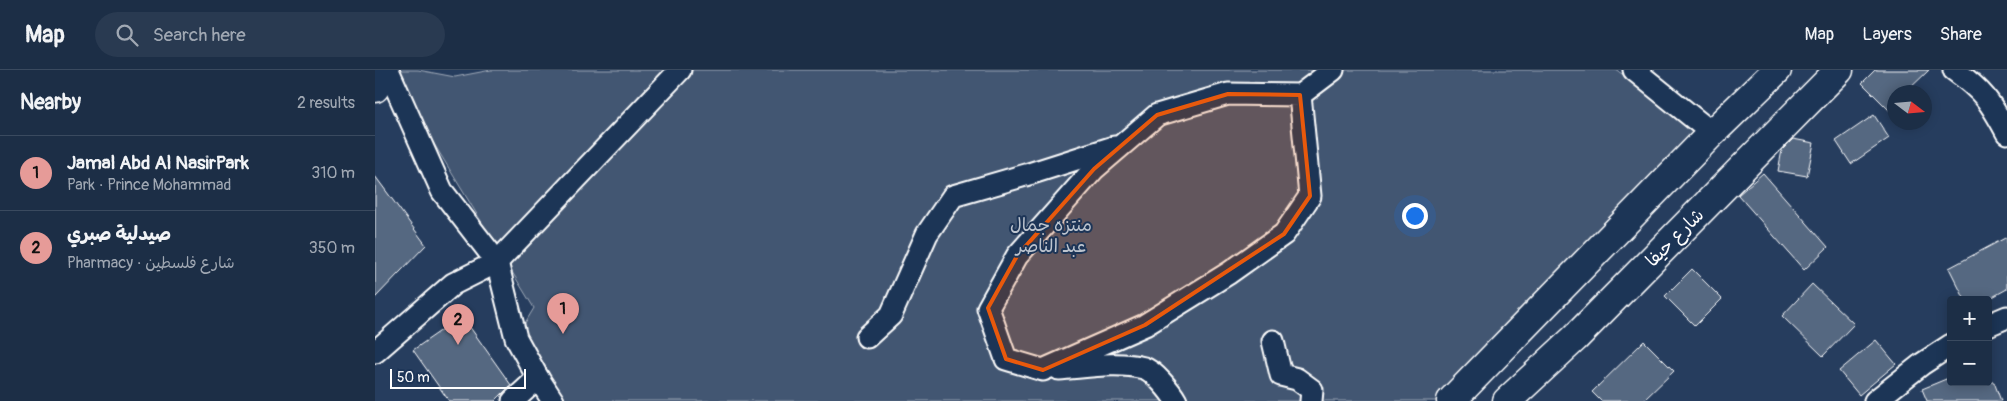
<!DOCTYPE html>
<html lang="en">
<head>
<meta charset="utf-8">
<style>
  body { margin:0; font-family:Pangolin,"Playpen Sans Arabic",sans-serif; background:#293a51; color:#f1f3f6 }
  .controls { position:absolute; right:15px; bottom:15px; display:grid; overflow:hidden; border-radius:5px; box-shadow:0 2px 12px #0003 }
  .controls button { width:45px; height:45px; display:grid; place-items:center; padding:0; border:0; border-bottom:1px solid #3a4a5f; background:#1c2e46; color:#f1f3f6; font:25px sans-serif }
  .compass { position:absolute; left:1512px; top:15px; width:45px; height:45px; border-radius:50%; background:#1c2e46; box-shadow:0 2px 12px #0003; rotate:106deg }
  .scale { position:absolute; left:15px; bottom:12px; width:136px; box-sizing:border-box; padding-left:5px; border:2px solid #fff; border-top:0; font-size:14px; line-height:18px; white-space:nowrap; color:#fff; -webkit-text-stroke:4px #1d3557; paint-order:stroke }
  .you { position:absolute; left:1039px; top:145px; width:18px; height:18px; margin:-12px; border:4px solid #fff; border-radius:50%; background:#1a73e8; box-shadow:0 0 0 8px #1a73e833 }
  .badge { display:grid; place-items:center; width:32px; height:32px; border-radius:50%; background:#e69b98; color:#111; font-size:16px; font-weight:700 }
  .pin { position:absolute; translate:-50% -41px; filter:drop-shadow(0 1px 2px #0008) }
  .pin::after { content:''; position:absolute; top:26px; width:18px; height:15px; background:inherit; clip-path:polygon(0 0,100% 0,50% 100%) }
  .list { margin:0; padding:0; list-style:none }
  h2 { display:flex; justify-content:space-between; align-items:center; height:65px; margin:0; padding:0 20px; font-size:21px }
  h2 small { font-size:16px; font-weight:400; color:#a0a8b3 }
  .list li { display:grid; grid-template-columns:32px 1fr auto; gap:15px; align-items:center; box-sizing:border-box; height:75px; padding:0 20px; border-top:1px solid #3a4a5f }
  .list b { display:block; font-size:19px; white-space:nowrap }
  .list p { margin:0; font-size:16px; white-space:nowrap; color:#a0a8b3 }
  .list em { font-size:16px; font-style:normal; color:#a0a8b3 }
  .icon { flex:none; width:28px; height:28px; fill:none; stroke:currentColor; stroke-width:2; stroke-linecap:round; stroke-linejoin:round }
  .map { position:relative; flex:none; width:1632px; height:331px; overflow:hidden }
  header { display:flex; align-items:center; gap:30px; box-sizing:border-box; height:70px; padding:0 25px; background:#1c2e46; border-bottom:1px solid #3a4a5f }
  header strong { font-size:24px }
  nav { display:flex; gap:28px; margin-inline-start:auto; font-size:18px }
  .search { width:350px; height:45px; background:#293a51; display:flex; align-items:center; gap:12px; box-sizing:border-box; padding:0 18px; border-radius:28px; color:#a0a8b3; font-size:19px }
  main { display:flex }
  aside { flex:1; background:#1c2e46 }
  .map>svg:first-child { display:block }
</style>
</head>
<body>
<header>
<strong>Map</strong>
<div class="search"><svg class="icon" aria-label="search" viewBox="0 0 24 24"><circle cx="10" cy="10" r="6"/><path d="M15 15l6 6"/></svg>Search here</div>
<nav><a>Map</a><a>Layers</a><a>Share</a></nav>
</header>
<main>
<aside>
<h2>Nearby<small>2 results</small></h2>
<ul class="list">
<li><span class="badge">1</span><div><b>Jamal Abd Al NasirPark</b><p>Park · Prince Mohammad</p></div><em>310 m</em></li>
<li><span class="badge">2</span><div><b>صيدلية صبري</b><p>Pharmacy · شارع فلسطين</p></div><em>350 m</em></li>
</ul>
</aside>
<div class="map">
<svg width="1632" height="331" viewBox="0 0 1632 331">
  <rect width="100%" height="100%" fill="#263d5e"/>
  <filter id="ink" filterUnits="userSpaceOnUse"><feTurbulence type="fractalNoise" baseFrequency=".02" numOctaves="2"/><feDisplacementMap in="SourceGraphic" scale="10" xChannelSelector="R" yChannelSelector="G"/><feConvolveMatrix kernelMatrix="1 2 1 2 8 2 1 2 1" color-interpolation-filters="sRGB"/></filter>
  <g filter="url(#ink)">
    <path fill="#425672" stroke="#a0aab8" d="M14 0H43L80 7 116 0H1241L1337 63 1065 331H182L141 268 159 238Z"/>
    <g fill="#556781" stroke="#fff">
      <path d="M1500 0H1554L1531 22H1520V46L1487 13Z"/>
      <path d="M1499 45 1514 68 1476 94 1461 71Z"/>
      <path d="M1418 69 1439 73 1432 106 1403 101 1407 80Z"/>
      <path d="M1388 103 1453 177 1429 200 1363 125Z"/>
      <path d="M0 106 51 175 0 228Z"/>
      <path d="M1632 167V219L1612 230H1590L1574 198Z"/>
      <path d="M1317 199 1347 229 1320 256 1290 226Z"/>
      <path d="M1437 214 1479 254 1448 286 1407 246Z"/>
      <path d="M87 246 136 315 120 331H74L38 280Z"/>
      <path d="M1501 270 1521 294 1484 325 1464 301Z"/>
      <path d="M1269 271 1299 301 1268 331H1226L1217 322Z"/>
      <path d="M1576 307V312H1619L1626 331H1552L1547 319Z"/>
    </g>
    <g fill="none" stroke-linecap="round" stroke-linejoin="round">
      <defs>
        <g id="street">
          <path d="M13 0 67 121 122 192 141 268 163 308 178 331"/>
          <path d="M1259 0 1337 63"/>
          <path d="M1579 0C1608 21 1615 31 1632 63"/>
          <path d="M925 25 935 126 909 164 854 203 770 255 668 300 631 289 613 238 642 186 719 99 782 45 853 24 925 25 958 0"/>
          <path d="M1613 255 1632 247"/>
          <path d="M492 267 516 245 552 164 578 126 654 104 739 77"/>
          <path d="M898 271 906 305 922 309 937 320 936 331"/>
          <path d="M0 282 78 214 122 192 305 0"/>
          <path d="M684 299C711 297 742 291 769 298 779 301 796 322 801 331"/>
          <path d="M138 331 163 308"/>
          <path d="M1500 331 1547 294 1576 275"/>
        </g>
        <g id="secondary">
          <path d="M0 18 8 0"/>
          <path d="M1076 331 1337 63 1402 0"/>
          <path d="M1132 331 1200 268 1464 0"/>
        </g>
      </defs>
      <use href="#street" stroke="#fff" stroke-width="25"/>
      <use href="#secondary" stroke="#fff" stroke-width="31"/>
      <use href="#street" stroke="#1d3557" stroke-width="21"/>
      <use href="#secondary" stroke="#1d3557" stroke-width="28"/>
    </g>
  </g>
  <path fill="#e8590c" fill-opacity="0.2" stroke="#e8590c" stroke-width="4" stroke-linejoin="round" d="M853 24 925 25 935 126 909 164 770 255 668 300 631 289 613 238 642 186 719 99 782 45Z"/>
  <g text-anchor="middle" dominant-baseline="central" stroke-width="4" stroke-linejoin="round" paint-order="stroke">
    <g font-size="18" fill="#bdc4ce" stroke="#1d3557">
      <text x="676" y="155">منتزه جمال<tspan x="676" dy="21">عبد الناصر</tspan></text>
    </g>
    <g font-size="18" fill="#fff" stroke="#1d3557">
      <text transform="translate(1300 168) rotate(-45)">شارع حيفا</text>
    </g>
  </g>
</svg>
<div class="controls">
<button>+</button>
<button>−</button>
</div>
<svg class="compass" viewBox="-18 -18 36 36"><path d="M0-13l5 13h-10z" fill="#e53935"/><path d="M0 13l5-13h-10z" fill="#a0a8b3"/></svg>
<div class="scale">50 m</div>
<div class="you"></div>
<div class="pin badge" style="left:188px;top:264px">1</div>
<div class="pin badge" style="left:83px;top:275px">2</div>
</div>
</main>
</body>
</html>
